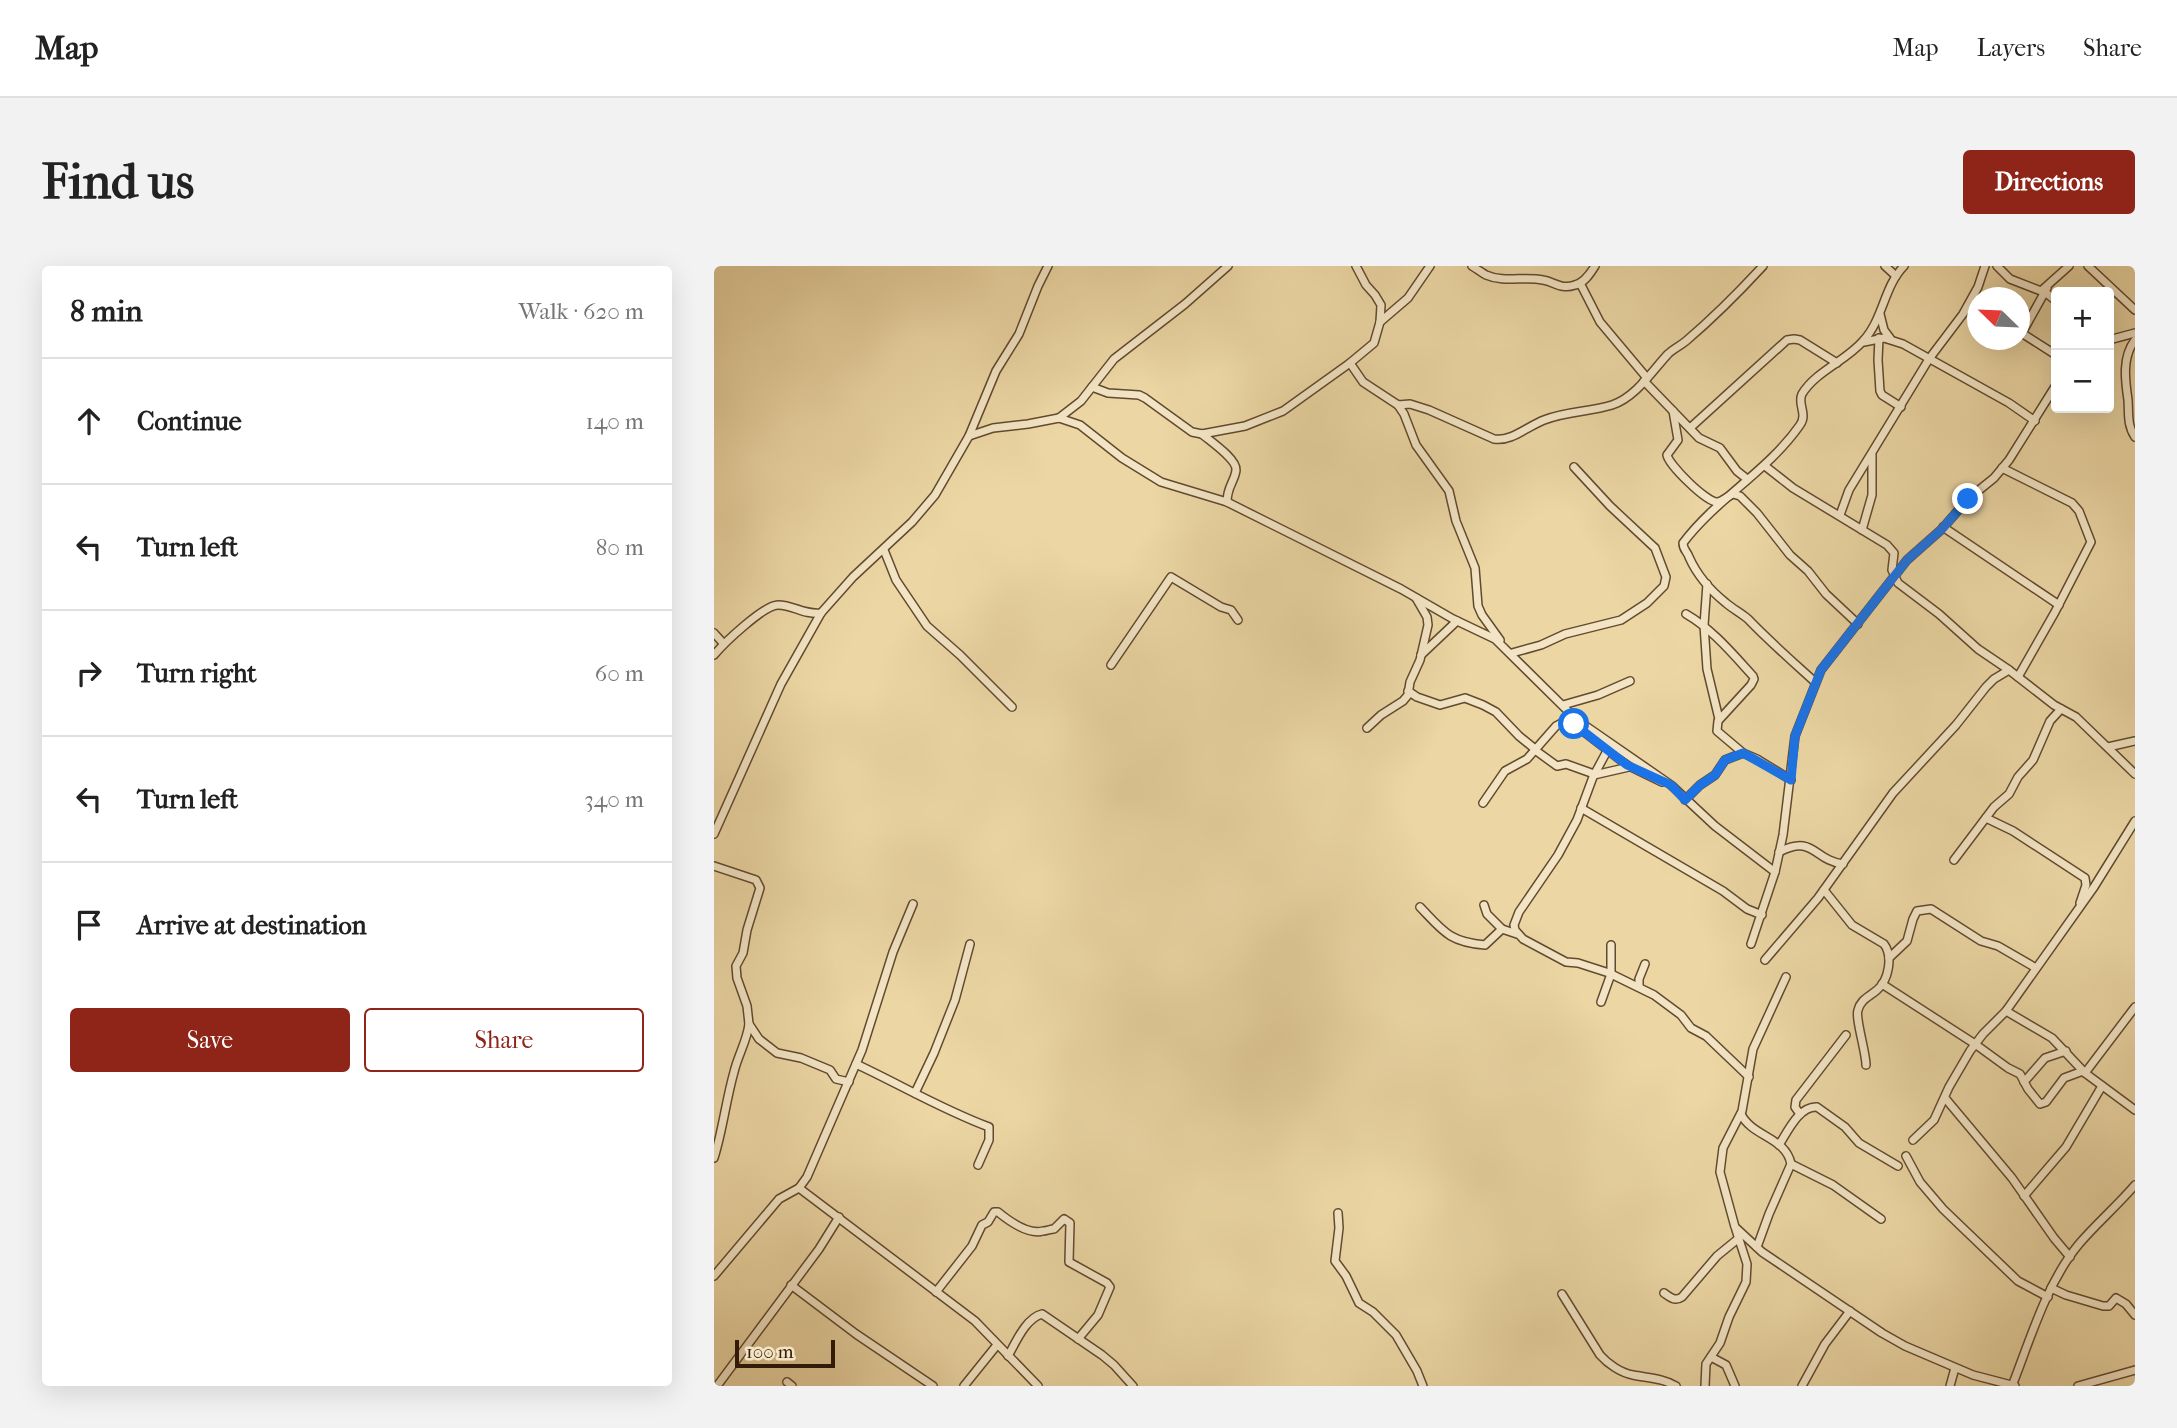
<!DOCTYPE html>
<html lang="en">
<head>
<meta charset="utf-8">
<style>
  body { margin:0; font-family:"IM FELL French Canon",serif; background:#f2f2f2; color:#222 }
  .controls { position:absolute; right:21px; top:21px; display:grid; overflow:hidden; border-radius:7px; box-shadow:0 7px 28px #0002 }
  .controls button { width:63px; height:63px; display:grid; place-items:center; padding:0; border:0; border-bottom:2px solid #e0e0e0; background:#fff; color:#222; font:35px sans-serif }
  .compass { position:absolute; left:1253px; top:21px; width:63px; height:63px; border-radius:50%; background:#fff; box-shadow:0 7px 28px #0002; rotate:293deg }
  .scale { position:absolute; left:21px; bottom:18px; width:100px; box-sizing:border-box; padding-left:7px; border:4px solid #341b08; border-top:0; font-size:19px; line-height:24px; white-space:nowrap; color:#341b08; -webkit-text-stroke:5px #f2e4c4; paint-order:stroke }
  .stop { position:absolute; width:21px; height:21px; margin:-16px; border:5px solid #1a73e8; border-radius:50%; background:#fff }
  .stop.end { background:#1a73e8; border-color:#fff; box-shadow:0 2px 7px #0008 }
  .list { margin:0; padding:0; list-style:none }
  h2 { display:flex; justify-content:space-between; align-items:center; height:91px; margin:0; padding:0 28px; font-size:30px }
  h2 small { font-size:23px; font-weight:400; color:#767676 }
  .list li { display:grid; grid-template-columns:46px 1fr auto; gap:21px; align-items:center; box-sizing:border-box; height:126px; padding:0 28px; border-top:2px solid #e0e0e0 }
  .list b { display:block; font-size:26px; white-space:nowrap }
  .list em { font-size:23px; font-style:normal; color:#767676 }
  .actions { display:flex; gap:14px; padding:21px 28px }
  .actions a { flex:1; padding:16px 0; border:2px solid #8f2418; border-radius:7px; text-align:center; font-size:24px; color:#8f2418 }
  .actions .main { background:#8f2418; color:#fff }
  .icon { flex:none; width:38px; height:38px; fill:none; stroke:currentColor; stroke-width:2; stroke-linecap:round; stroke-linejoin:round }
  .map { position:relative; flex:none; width:1421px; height:1120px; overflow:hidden; border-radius:7px }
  header { display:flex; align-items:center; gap:42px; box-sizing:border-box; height:98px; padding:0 35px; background:#fff; border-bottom:2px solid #e0e0e0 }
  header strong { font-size:33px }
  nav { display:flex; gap:38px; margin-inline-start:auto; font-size:24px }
  .intro { display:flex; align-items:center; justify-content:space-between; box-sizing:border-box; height:168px; padding:0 42px }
  h1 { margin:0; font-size:49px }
  .button { padding:18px 32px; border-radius:7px; background:#8f2418; color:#fff; font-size:24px; font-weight:700 }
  main { display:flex; gap:42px; padding:0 42px }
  aside { flex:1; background:#fff; border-radius:7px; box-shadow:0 7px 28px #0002 }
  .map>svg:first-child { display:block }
</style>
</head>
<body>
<header>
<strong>Map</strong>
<nav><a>Map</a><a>Layers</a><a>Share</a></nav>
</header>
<div class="intro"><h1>Find us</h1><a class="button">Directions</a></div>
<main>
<aside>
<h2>8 min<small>Walk · 620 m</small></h2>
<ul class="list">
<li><svg class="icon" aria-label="ahead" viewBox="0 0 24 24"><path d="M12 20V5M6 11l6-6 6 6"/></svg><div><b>Continue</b></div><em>140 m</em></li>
<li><svg class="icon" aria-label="left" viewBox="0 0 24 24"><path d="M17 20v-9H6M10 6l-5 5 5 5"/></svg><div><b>Turn left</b></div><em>80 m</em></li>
<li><svg class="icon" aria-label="right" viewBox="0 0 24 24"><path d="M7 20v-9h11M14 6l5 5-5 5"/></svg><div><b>Turn right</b></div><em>60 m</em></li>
<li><svg class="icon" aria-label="left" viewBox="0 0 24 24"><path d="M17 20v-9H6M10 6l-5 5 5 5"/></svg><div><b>Turn left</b></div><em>340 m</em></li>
<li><svg class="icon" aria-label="arrive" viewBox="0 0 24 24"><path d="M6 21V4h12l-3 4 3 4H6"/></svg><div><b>Arrive at destination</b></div></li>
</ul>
<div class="actions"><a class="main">Save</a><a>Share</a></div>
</aside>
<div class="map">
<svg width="1421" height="1120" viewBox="0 0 1421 1120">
  <rect width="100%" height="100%" fill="#ebd6a4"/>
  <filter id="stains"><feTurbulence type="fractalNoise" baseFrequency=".00286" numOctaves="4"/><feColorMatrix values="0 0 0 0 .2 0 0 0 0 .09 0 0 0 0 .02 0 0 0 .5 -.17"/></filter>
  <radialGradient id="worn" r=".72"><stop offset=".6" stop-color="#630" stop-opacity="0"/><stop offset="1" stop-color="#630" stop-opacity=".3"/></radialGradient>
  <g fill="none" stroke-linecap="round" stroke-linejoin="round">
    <defs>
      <g id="minor">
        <path d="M758 0C763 3 768 7 772 9 790 17 810 10 829 14 841 16 847 24 861 19 870 17 876 8 881 0"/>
        <path d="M1171 0 1182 10"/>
        <path d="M1283 0 1296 13 1327 25 1355 0"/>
        <path d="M1374 0 1421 44"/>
        <path d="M866 17 886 56 933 112"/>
        <path d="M1331 26 1342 35"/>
        <path d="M1166 48 1170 64 1176 72"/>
        <path d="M666 56 694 32 716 0"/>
        <path d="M1306 66 1342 89"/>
        <path d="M1308 67 1333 22"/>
        <path d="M1165 72 1164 94 1166 125 1168 129 1187 141"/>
        <path d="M1395 74 1421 67"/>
        <path d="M1421 74C1408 91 1411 114 1414 134 1415 148 1413 159 1421 171"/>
        <path d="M1150 76 1170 72 1189 78 1295 137 1321 155"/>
        <path d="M636 97 660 77 666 56 667 39 661 29 652 19 642 0"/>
        <path d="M930 115 985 172 1006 182 1023 205 1033 213"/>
        <path d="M378 121 394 127 425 129 431 132 478 166 488 168 531 160 569 145 636 97 649 116 684 139 696 138 715 144 780 173C797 176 814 160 830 154 852 145 876 146 898 139 922 131 938 105 954 88 959 83 966 80 972 75 999 52 1025 26 1049 0"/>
        <path d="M684 139 690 148 702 179 735 225 742 255 761 302 764 340 768 349 786 374"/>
        <path d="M959 145 964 174 953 189C955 199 992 236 1003 236 1008 236 1014 230 1019 228L1026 230 1043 247 1076 289 1094 305 1112 328 1144 358"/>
        <path d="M345 152 367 135 400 93 471 38 514 0"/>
        <path d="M976 162 1073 74 1080 73 1086 74 1123 97"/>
        <path d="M488 168C496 175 523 193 522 204 521 215 513 220 513 236"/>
        <path d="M255 170 279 162 314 158 345 152 366 159 408 192 447 216 513 236 687 323 739 353 781 373 863 454 957 519 1001 560 1061 606"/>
        <path d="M1051 200 1079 222 1173 279 1180 287 1178 304 1184 317 1225 348 1264 383 1295 404 1340 439 1362 451 1421 508"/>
        <path d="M1288 202 1358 237 1365 245 1377 276 1341 346 1304 411"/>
        <path d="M1126 249 1135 224 1215 93 1249 48 1264 21 1271 0"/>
        <path d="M1229 261 1345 339"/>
        <path d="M1148 264 1158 229V189"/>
        <path d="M170 284 182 314 213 360 246 389 298 441"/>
        <path d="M993 318 990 359 993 403 1005 453"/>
        <path d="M972 348C998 363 1018 387 1039 410L1040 413 1037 419 1004 455 1003 465 1029 487 1043 493 1077 514"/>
        <path d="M0 367 9 377"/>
        <path d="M798 387 827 379 851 368 907 354 933 337 950 320 952 311 941 282 896 240 860 201"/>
        <path d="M0 389C10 377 50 339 64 339 80 339 89 349 107 347"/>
        <path d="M707 389 743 355"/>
        <path d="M397 399 457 311 507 341 517 344 524 354"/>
        <path d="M1101 416C1078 395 1055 375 1034 353 1027 347 1019 343 1012 337 997 325 983 309 975 291 973 285 969 284 969 277 1003 232 1054 205 1086 159 1094 148 1083 138 1088 128 1102 105 1132 95 1149 75 1169 54 1170 20 1190 0"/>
        <path d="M694 425 703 431 726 439 751 432 769 439 782 446 805 470 821 483"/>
        <path d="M849 439 884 429 916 415"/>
        <path d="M653 462 667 449 689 435 694 429 696 416 706 394 714 359 713 351 702 332"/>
        <path d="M1394 481 1421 475"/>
        <path d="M821 484 843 500 852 498 880 508"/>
        <path d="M893 485 879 511 863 554 844 589 805 646 800 659 801 664 809 673 852 696 864 697 895 707 940 729 967 749 977 762 992 770 1035 811"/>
        <path d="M880 509 915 501"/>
        <path d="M971 534 986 519 1001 509 1011 494 1029 487"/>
        <path d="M769 537 791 505 813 493 842 460 851 455 860 458 913 499 948 516"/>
        <path d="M867 542 1009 625 1033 643 1048 649"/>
        <path d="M1272 552 1299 565 1371 612 1372 619 1366 637"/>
        <path d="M0 568 67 418 107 347 139 311 198 256 221 229 255 170 282 105 305 68 324 20 334 0"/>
        <path d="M1065 586C1100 568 1099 594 1129 598"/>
        <path d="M1240 594 1280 541 1295 528 1304 511 1319 494 1336 455 1347 443"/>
        <path d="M0 600 42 614 46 622 33 664 29 687 22 700 23 712 33 740 35 758 45 773 63 787 87 792 116 804 122 813 135 816"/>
        <path d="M1110 624 1138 659 1170 678C1179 690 1175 714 1163 724 1155 731 1147 733 1144 744 1141 752 1152 786 1152 799"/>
        <path d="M770 639 773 648 788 663"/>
        <path d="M706 641C729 665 735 676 771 679L788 663 803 668"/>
        <path d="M1037 678 1061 606 1069 569 1081 470 1107 404 1193 294 1228 263 1254 233 1280 212 1295 194 1342 119"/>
        <path d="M1175 692 1193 675 1199 653 1203 645 1217 643 1267 675 1284 680 1322 702"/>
        <path d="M1051 694 1104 632 1179 527 1242 459 1272 421 1280 413 1295 404"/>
        <path d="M1072 711 1039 783 1028 845 1009 882 1006 906 1021 961 1048 986 1168 1067 1191 1080 1259 1109 1301 1120"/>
        <path d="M1168 718 1261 778 1294 802 1306 808 1314 823 1326 838 1332 836 1350 812 1369 805"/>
        <path d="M925 721V713L931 698"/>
        <path d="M887 736 897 708V679"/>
        <path d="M1292 745 1338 772 1371 807 1421 844"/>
        <path d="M142 798C187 819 229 844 275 861V874L264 899"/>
        <path d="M1371 807 1421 741"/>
        <path d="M1310 816 1331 792 1352 785"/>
        <path d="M201 827 220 787 241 734 256 678"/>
        <path d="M1231 832 1298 912 1340 972 1356 991"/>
        <path d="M1027 848C1038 871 1072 871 1077 898L1055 948 1043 981"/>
        <path d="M1086 848 1081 841 1082 834 1132 769"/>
        <path d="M1199 874 1220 854 1235 821 1256 785 1269 768 1292 745 1380 621 1421 555"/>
        <path d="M1065 879C1074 865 1085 840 1103 841L1131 861 1145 877 1184 900"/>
        <path d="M1192 890 1206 916 1229 943 1304 1015 1334 1031"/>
        <path d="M0 892C9 863 12 834 20 806 24 789 33 775 35 758"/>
        <path d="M1077 898 1119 919 1167 953"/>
        <path d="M85 922 261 1055 324 1120"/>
        <path d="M1310 930 1352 881 1388 820"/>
        <path d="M624 947 625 962 621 995 632 1010 645 1037 659 1046 682 1069 703 1105 709 1120"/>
        <path d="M0 1010 65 933 85 922 93 911 148 784 179 686 199 638"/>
        <path d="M77 1019 142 1068 219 1120"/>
        <path d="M1337 1022 1352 1029 1389 1040H1395L1402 1032 1412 1038 1421 1049"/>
        <path d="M222 1026 258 980 268 959 274 956 280 946H284C295 955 314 969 329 965 333 965 336 963 340 963L350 953 356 957 355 996 393 1017 396 1021 384 1049 364 1073"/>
        <path d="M950 1027C956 1031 961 1036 968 1031L1003 990 1025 972"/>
        <path d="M848 1028 886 1089C894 1098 907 1107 919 1109 934 1112 948 1112 962 1120"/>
        <path d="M294 1090C302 1076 312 1052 328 1048L388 1089 400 1099 419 1120"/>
        <path d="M997 1091 1012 1099 1021 1120"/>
        <path d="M73 1116 78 1120"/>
        <path d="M3 1120 105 983 125 951"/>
        <path d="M250 1120 283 1079"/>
        <path d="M991 1120 992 1098 1006 1077 1015 1051 1032 1016 1033 998 1022 964"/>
        <path d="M1088 1120 1111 1078 1136 1045"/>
        <path d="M1236 1120 1241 1102"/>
        <path d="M1298 1120C1316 1074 1333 1016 1365 978 1382 958 1403 940 1421 919"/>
        <path d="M1364 1120 1421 1104"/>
      </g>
    </defs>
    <use href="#minor" stroke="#624a2f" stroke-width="10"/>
    <use href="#minor" stroke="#f2e4c4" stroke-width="7"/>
  </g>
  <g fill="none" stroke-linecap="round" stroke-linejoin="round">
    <path stroke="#1a73e8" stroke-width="9" d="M860 458 913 499 957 519 971 534 986 519 1001 509 1011 494 1029 487 1077 514 1081 470 1107 404 1193 294 1228 263 1254 233"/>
  </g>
  <rect width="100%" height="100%" filter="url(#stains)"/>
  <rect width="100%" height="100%" fill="url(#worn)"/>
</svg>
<div class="controls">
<button>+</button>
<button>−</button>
</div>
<svg class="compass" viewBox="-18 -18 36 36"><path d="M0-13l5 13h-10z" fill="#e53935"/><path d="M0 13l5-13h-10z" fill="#767676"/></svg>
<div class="scale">100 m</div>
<div class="stop" style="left:860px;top:458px"></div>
<div class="stop end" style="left:1254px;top:233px"></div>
</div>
</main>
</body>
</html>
